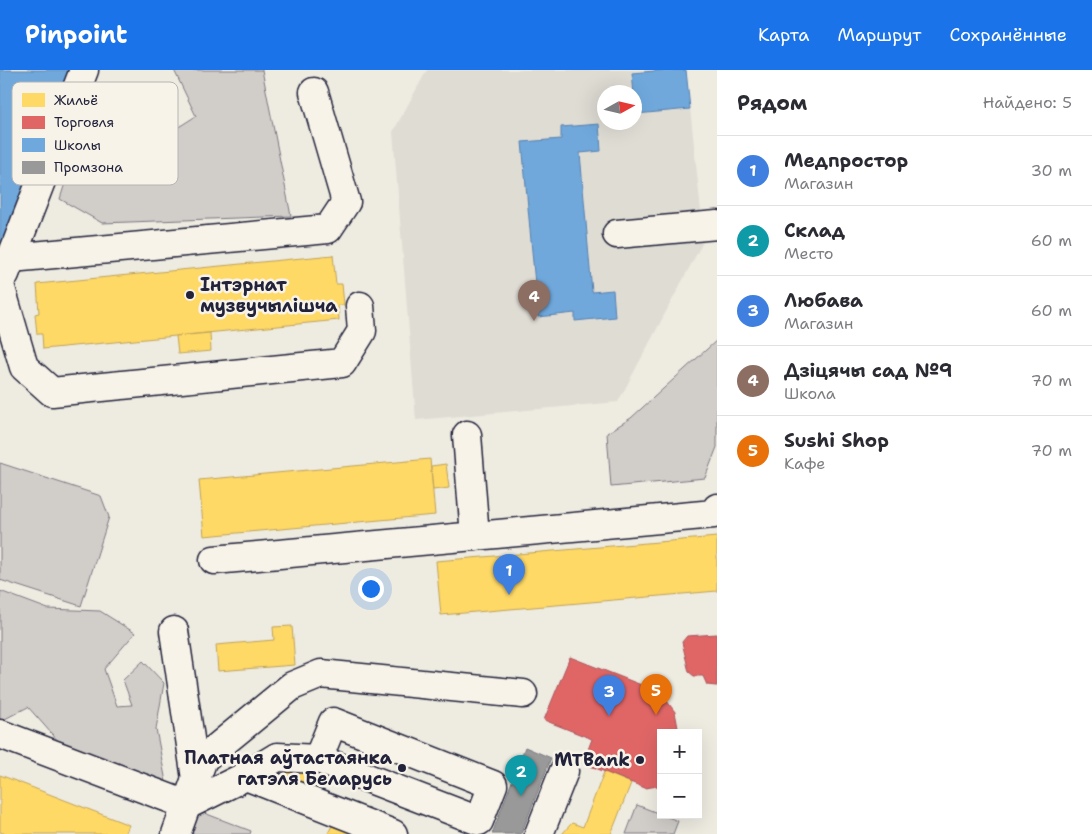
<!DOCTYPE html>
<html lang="ru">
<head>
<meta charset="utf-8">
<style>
  body { margin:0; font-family:"Shantell Sans",sans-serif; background:#f2f2f3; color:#2b2b33 }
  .controls { position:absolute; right:15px; bottom:15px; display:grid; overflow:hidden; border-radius:0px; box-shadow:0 5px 20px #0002 }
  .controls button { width:45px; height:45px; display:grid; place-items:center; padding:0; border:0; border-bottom:1px solid #e1e1e2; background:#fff; color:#2b2b33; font:25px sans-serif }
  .compass { position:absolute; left:597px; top:15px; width:45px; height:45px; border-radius:50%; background:#fff; box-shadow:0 5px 20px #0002; rotate:82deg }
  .you { position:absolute; left:370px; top:518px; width:18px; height:18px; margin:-12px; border:4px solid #fff; border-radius:50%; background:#1a73e8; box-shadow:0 0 0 8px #1a73e833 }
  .badge { display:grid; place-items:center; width:32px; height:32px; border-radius:50%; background:#1a73e8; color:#fff; font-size:16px; font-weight:700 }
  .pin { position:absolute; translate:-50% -41px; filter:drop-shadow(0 1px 2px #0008) }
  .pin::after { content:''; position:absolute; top:26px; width:18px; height:15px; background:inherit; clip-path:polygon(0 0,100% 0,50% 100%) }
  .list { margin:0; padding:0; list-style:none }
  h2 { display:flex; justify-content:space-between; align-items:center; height:65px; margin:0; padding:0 20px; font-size:21px }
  h2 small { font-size:16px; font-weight:400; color:#7c7c81 }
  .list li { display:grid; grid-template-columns:32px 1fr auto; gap:15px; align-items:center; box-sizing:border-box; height:70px; padding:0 20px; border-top:1px solid #e1e1e2 }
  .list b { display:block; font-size:19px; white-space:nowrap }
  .list p { margin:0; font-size:16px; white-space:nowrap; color:#7c7c81 }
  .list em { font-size:16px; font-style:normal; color:#7c7c81 }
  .map { position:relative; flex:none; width:717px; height:764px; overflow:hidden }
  header { display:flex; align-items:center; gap:30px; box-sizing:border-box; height:70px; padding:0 25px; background:#1a73e8; color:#fff }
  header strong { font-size:24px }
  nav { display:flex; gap:28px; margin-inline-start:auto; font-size:18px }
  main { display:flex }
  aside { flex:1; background:#fff }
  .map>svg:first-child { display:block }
</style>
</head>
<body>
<header>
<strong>Pinpoint</strong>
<nav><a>Карта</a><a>Маршрут</a><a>Сохранённые</a></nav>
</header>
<main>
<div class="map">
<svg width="717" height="764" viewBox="0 0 717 764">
  <rect width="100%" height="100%" fill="#eeebe1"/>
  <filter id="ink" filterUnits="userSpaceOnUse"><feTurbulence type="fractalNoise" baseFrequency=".02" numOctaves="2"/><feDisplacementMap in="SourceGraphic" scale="10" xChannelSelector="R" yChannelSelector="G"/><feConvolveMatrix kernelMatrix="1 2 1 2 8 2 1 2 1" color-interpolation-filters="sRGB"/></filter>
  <g filter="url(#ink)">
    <path fill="#dfdcd4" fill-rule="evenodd" d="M427 0H686L704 170 618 332 416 350 393 62ZM604 22H634V52H604Z"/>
    <g fill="#d1cdc9" stroke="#7a7882">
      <path d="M174 0H262L291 146 102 153 60 129 95 17 120 26V60L138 83 196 46Z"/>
      <path d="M717 270V377L705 408 611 417 607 363 631 348Z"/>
      <path d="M0 393 101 426 109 447 81 536 0 510Z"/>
      <path d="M0 521 48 539 100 541 135 563 104 599 117 636 132 635 123 610 143 591 164 613 156 659 166 712 59 672 28 637 3 650 0 649Z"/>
      <path d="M637 735 678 751 673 764H626Z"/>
      <path d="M199 741 251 761 250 764H190Z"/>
    </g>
    <g fill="#ffd966" stroke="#bda259">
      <path d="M333 185 336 214H342L344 235H338L339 250 43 279 42 264H37L35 244 39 243 37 214Z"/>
      <path d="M210 263 211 281 178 284 176 266Z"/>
      <path d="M430 389 435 445 204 466 199 410Z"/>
      <path d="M446 394 449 418 433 420 431 396Z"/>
      <path d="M717 467V521L441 545 436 491Z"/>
      <path d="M292 556 295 595 218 601 216 575 274 570 273 557Z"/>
      <path d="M290 693 309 701 304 715 284 708Z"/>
      <path d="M604 702 631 713 611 764H562L572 753 583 757Z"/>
      <path d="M0 705 129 755 125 764H6L0 762Z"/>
      <path d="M332 755 354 764H328Z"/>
    </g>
    <g fill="#e06666" stroke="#a75259">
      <path d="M717 564V616H716L707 615 703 606H694L689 602 682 572 687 566Z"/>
      <path d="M570 587 649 618 664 627 675 642 679 663H661V712L658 716 645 718 583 693 592 669 544 650Z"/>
    </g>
    <g fill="#6fa8dc" stroke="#5880ac">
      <path d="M0 0H70L0 177Z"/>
      <path d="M666 0H686L690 39 636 44 632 3Z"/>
      <path d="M599 54 601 81 580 83 592 222 613 220 615 247 575 251V243L538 247 522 72 561 69V57Z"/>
    </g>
    <path fill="#999" stroke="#75757d" d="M525 677 551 688 521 764H492Z"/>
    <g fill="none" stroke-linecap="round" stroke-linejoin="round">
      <defs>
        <g id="minor">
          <path d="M617 164 717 155"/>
          <path d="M11 188 328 159 346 132 314 22"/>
          <path d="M5 204 84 0"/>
          <path d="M0 215 24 297 52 322 342 293 362 261 360 236"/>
          <path d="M467 365 475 466"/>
          <path d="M214 490 714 444 717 438"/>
          <path d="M174 561 196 709"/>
          <path d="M0 664 187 735 246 706 393 764"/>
          <path d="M246 706 277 687 318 689 479 751 493 715 333 652 318 689"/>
          <path d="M176 764 203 689 292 616 321 604 523 624"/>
          <path d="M539 764 564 701"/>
        </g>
      </defs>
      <use href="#minor" stroke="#22223b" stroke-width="31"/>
      <use href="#minor" stroke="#f7f3e8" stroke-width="28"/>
    </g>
  </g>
  <g fill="#22223b" stroke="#f7f3e8" stroke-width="2">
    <circle cx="190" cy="225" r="5"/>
    <circle cx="640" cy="690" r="5"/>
    <circle cx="402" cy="698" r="5"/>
  </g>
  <g text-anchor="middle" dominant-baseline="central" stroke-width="5" stroke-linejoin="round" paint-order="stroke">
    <g font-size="18" font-weight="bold" fill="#22223b" stroke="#f7f3e8" text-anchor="end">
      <text x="200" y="215" text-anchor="start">Інтэрнат<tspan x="200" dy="21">музвучылішча</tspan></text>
      <text x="392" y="688">Платная аўтастаянка<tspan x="392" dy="21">гатэля Беларусь</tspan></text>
      <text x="630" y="690">MTBank</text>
    </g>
  </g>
  <rect x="12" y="12" width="166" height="103" rx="8" fill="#f7f3e8" stroke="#b7b4b4" stroke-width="1"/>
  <rect x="22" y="23" width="23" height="14" fill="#ffd966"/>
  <rect x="22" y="46" width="23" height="13" fill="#e06666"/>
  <rect x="22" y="68" width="23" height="14" fill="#6fa8dc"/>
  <rect x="22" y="91" width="23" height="13" fill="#999"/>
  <g font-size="14" fill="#22223b">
    <text x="54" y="35">Жильё</text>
    <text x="54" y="57">Торговля</text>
    <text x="54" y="80">Школы</text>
    <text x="54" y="102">Промзона</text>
  </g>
</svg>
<div class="controls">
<button>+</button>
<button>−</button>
</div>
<svg class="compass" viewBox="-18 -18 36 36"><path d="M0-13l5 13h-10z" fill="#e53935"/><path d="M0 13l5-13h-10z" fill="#7c7c81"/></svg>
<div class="you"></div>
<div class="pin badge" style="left:509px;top:525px;background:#3f7fe0">1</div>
<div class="pin badge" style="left:521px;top:726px;background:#0f9aa8">2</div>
<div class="pin badge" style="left:609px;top:646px;background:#3f7fe0">3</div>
<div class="pin badge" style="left:534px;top:251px;background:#8d6e63">4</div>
<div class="pin badge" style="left:656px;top:645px;background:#e8710a">5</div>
</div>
<aside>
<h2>Рядом<small>Найдено: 5</small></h2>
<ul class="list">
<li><span class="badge" style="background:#3f7fe0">1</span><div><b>Медпростор</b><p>Магазин</p></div><em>30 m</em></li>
<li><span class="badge" style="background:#0f9aa8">2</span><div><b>Склад</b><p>Место</p></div><em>60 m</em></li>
<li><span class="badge" style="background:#3f7fe0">3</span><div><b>Любава</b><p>Магазин</p></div><em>60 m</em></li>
<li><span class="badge" style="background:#8d6e63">4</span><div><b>Дзіцячы сад №9</b><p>Школа</p></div><em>70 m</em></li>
<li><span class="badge" style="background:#e8710a">5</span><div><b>Sushi Shop</b><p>Кафе</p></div><em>70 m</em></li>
</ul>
</aside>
</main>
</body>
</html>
